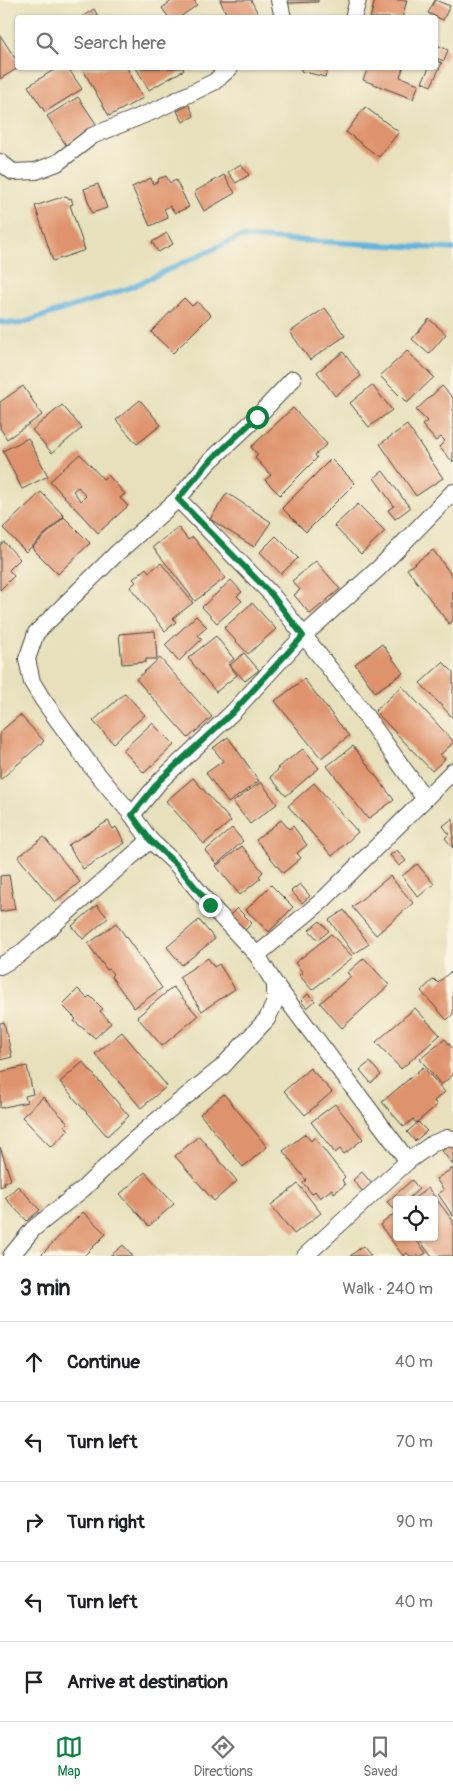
<!DOCTYPE html>
<html lang="en">
<head>
<meta charset="utf-8">
<style>
  body { margin:0; font-family:Pangolin,sans-serif; background:#f6f6f6; color:#202124 }
  .controls { position:absolute; right:15px; bottom:15px; display:grid; overflow:hidden; border-radius:5px; box-shadow:0 1px 4px #0004 }
  .controls button { width:45px; height:45px; display:grid; place-items:center; padding:0; border:0; border-bottom:1px solid #e0e0e0; background:#fff; color:#202124; font:25px sans-serif }
  .stop { position:absolute; width:15px; height:15px; margin:-11px; border:4px solid #0b8043; border-radius:50%; background:#fff }
  .stop.end { background:#0b8043; border-color:#fff; box-shadow:0 1px 5px #0008 }
  .list { margin:0; padding:0; list-style:none }
  h2 { display:flex; justify-content:space-between; align-items:center; height:65px; margin:0; padding:0 20px; font-size:21px }
  h2 small { font-size:16px; font-weight:400; color:#757577 }
  .list li { display:grid; grid-template-columns:32px 1fr auto; gap:15px; align-items:center; box-sizing:border-box; height:80px; padding:0 20px; border-top:1px solid #e0e0e0 }
  .list b { display:block; font-size:19px; white-space:nowrap }
  .list em { font-size:16px; font-style:normal; color:#757577 }
  .icon { flex:none; width:28px; height:28px; fill:none; stroke:currentColor; stroke-width:2; stroke-linecap:round; stroke-linejoin:round }
  .map { position:relative; flex:none; width:453px; height:1256px; overflow:hidden }
  .search { position:absolute; background:#fff; box-shadow:0 1px 4px #0004; left:15px; right:15px; top:15px; height:55px; display:flex; align-items:center; gap:12px; box-sizing:border-box; padding:0 18px; border-radius:5px; color:#757577; font-size:19px }
  .sheet { height:465px; background:#fff }
  nav { display:flex; justify-content:space-around; align-items:center; box-sizing:border-box; height:70px; border-top:1px solid #e0e0e0; background:#fff; font-size:14px; color:#757577 }
  nav a { display:grid; justify-items:center; gap:2px }
  nav .on { color:#0b8043 }
  .map>svg:first-child { display:block }
</style>
</head>
<body>
<div class="map">
<svg width="453" height="1256" viewBox="0 0 453 1256">
  <rect width="100%" height="100%" fill="#fcf5e5"/>
  <filter id="ink" filterUnits="userSpaceOnUse"><feTurbulence type="fractalNoise" baseFrequency=".02" numOctaves="2"/><feDisplacementMap in="SourceGraphic" scale="10" xChannelSelector="R" yChannelSelector="G"/><feConvolveMatrix kernelMatrix="1 2 1 2 8 2 1 2 1" color-interpolation-filters="sRGB"/></filter>
  <filter id="wash" filterUnits="userSpaceOnUse"><feTurbulence type="fractalNoise" baseFrequency=".0096" numOctaves="4" result="noise"/><feDisplacementMap in="SourceGraphic" scale="20" xChannelSelector="R" yChannelSelector="G"/><feGaussianBlur stdDeviation="1.12" result="paint"/><feColorMatrix in="noise" values="0 0 0 0 0 0 0 0 0 0 0 0 0 0 0 0 0 1.4 0 .05"/><feComposite in="paint" operator="in"/></filter>
  <g filter="url(#wash)">
    <rect width="100%" height="100%" fill="#e7e0bb"/>
    <g fill="none" stroke-linecap="round" stroke-linejoin="round">
      <path stroke="#63b4de" stroke-width="5.5" d="M0 322 19 324 129 288 239 237 453 249"/>
    </g>
    <g id="blocks">
      <g fill="#de936c" fill-rule="evenodd">
        <path d="M173 0H194L197 5 179 18H169L162 8Z"/>
        <path d="M220 0H251L260 18H228Z"/>
        <path d="M284 0H318V2L285 3Z"/>
        <path d="M375 0H407L402 18H370Z"/>
        <path d="M435 0 450 6 443 20 428 13Z"/>
        <path d="M94 9 99 18H80Z"/>
        <path d="M0 35 18 63V68L0 79Z"/>
        <path d="M437 45 448 50 444 61 436 58Z"/>
        <path d="M436 60 442 63 431 86 422 82 429 68H436Z"/>
        <path d="M57 68H68L82 89 45 112 28 86Z"/>
        <path d="M82 68H127L143 98 109 116Z"/>
        <path d="M136 68H183L184 70 149 90Z"/>
        <path d="M301 68H328L325 77 301 71Z"/>
        <path d="M368 68H403L400 77 419 84 413 99 363 80Z"/>
        <path d="M78 97 97 125 66 145 47 116Z"/>
        <path d="M189 105 194 116 183 122 177 111Z"/>
        <path d="M365 107 399 132 379 157 346 132Z"/>
        <path d="M241 164 249 175 236 183 228 172Z"/>
        <path d="M224 175 235 193 204 211 194 192Z"/>
        <path d="M166 176 170 183 176 180 189 207 175 213 170 206 164 209 168 218 150 226 132 187 151 178 153 184 159 181 158 179Z"/>
        <path d="M98 184 107 208 92 213 84 189Z"/>
        <path d="M65 196 68 197 69 199 71 198 73 204 70 205 85 250 53 261 35 206Z"/>
        <path d="M167 233 173 244 158 252 152 242Z"/>
        <path d="M184 298 192 306 197 302 211 315 173 353 151 332Z"/>
        <path d="M325 308 345 336 310 360 290 332Z"/>
        <path d="M429 319 446 334 429 354 412 339Z"/>
        <path d="M407 351 434 377 407 403 380 376Z"/>
        <path d="M343 352 361 376 335 396 317 372Z"/>
        <path d="M372 385 392 410 369 427 350 403Z"/>
        <path d="M23 386 42 415 7 439 0 428V402Z"/>
        <path d="M442 386 453 398V462L439 447 445 441 441 437 436 441 422 425 427 421 416 410Z"/>
        <path d="M140 400 161 425 137 444 116 420Z"/>
        <path d="M62 405 82 428 52 453 32 430Z"/>
        <path d="M293 408 327 444 315 455 317 458 280 495 265 480 271 475 255 458 258 455 251 447Z"/>
        <path d="M407 425 443 478 416 496 380 444Z"/>
        <path d="M28 438 48 476 22 489 3 451Z"/>
        <path d="M80 454 103 479 108 475 125 494 120 498 128 506 98 533 50 481ZM78 487 86 496 81 501 73 491Z"/>
        <path d="M331 459 355 483 306 532 282 508Z"/>
        <path d="M383 471 410 508 395 519 388 510 394 506 374 478Z"/>
        <path d="M41 492 64 516 26 552 3 528Z"/>
        <path d="M227 493 271 522 254 547 210 519Z"/>
        <path d="M358 504 385 531 361 554 334 526Z"/>
        <path d="M64 517 90 543 58 574 32 548Z"/>
        <path d="M178 527 188 540 193 537 225 578 195 601 153 547Z"/>
        <path d="M276 536 298 558 281 574 260 552Z"/>
        <path d="M4 542 20 559 9 570 14 576 0 590V545Z"/>
        <path d="M433 550 453 577V621L449 624 407 569Z"/>
        <path d="M316 561 340 589 310 614 294 595 300 590 292 581Z"/>
        <path d="M161 563 193 603 173 618 176 622 165 631 130 587 136 582 133 579 146 568 149 572Z"/>
        <path d="M231 580 242 592 237 596 242 601 217 623 202 607Z"/>
        <path d="M252 603 276 629 248 654 224 628Z"/>
        <path d="M196 616 207 627 198 635 202 639 179 661 165 645Z"/>
        <path d="M155 631 157 659H146V662L122 664 119 634Z"/>
        <path d="M216 636 234 659 228 664 237 675 216 692 188 658Z"/>
        <path d="M382 644 403 673 375 692 355 664Z"/>
        <path d="M244 653 259 670 245 681 230 665Z"/>
        <path d="M160 658 212 717 188 738 136 679Z"/>
        <path d="M443 662 453 672V718L420 683Z"/>
        <path d="M304 679 349 736 321 758 275 701Z"/>
        <path d="M402 686 453 741V743L440 755 445 759 432 771 375 711Z"/>
        <path d="M125 693 145 715 113 743 93 721Z"/>
        <path d="M20 715 44 741 0 780V732Z"/>
        <path d="M152 723 174 745 144 773 123 750Z"/>
        <path d="M228 737 259 781 228 803 206 773 223 761 213 748Z"/>
        <path d="M353 746 394 800 368 819 327 766Z"/>
        <path d="M303 749 319 768 286 796 270 777 279 769 277 768Z"/>
        <path d="M193 778 231 821 204 844 166 801Z"/>
        <path d="M261 782 277 804 250 824 233 802Z"/>
        <path d="M314 783 358 832 332 856 288 806Z"/>
        <path d="M453 818V848L445 838 449 834 443 826Z"/>
        <path d="M281 820 289 829 293 826 307 845 297 853 301 858 283 873 256 840Z"/>
        <path d="M108 821 113 829 116 827 125 843 83 869 68 845Z"/>
        <path d="M232 828 243 841 217 864 205 851Z"/>
        <path d="M44 837 80 882 55 902 18 857Z"/>
        <path d="M242 846 263 872 259 876 261 878 240 895 216 866Z"/>
        <path d="M397 850 406 861 399 866 390 855Z"/>
        <path d="M417 864 434 884 418 897 402 876Z"/>
        <path d="M9 875 15 909 0 912V876Z"/>
        <path d="M390 876 413 903 376 935 352 907Z"/>
        <path d="M300 884 310 896 302 903 291 891Z"/>
        <path d="M271 885 293 907 269 932 246 910Z"/>
        <path d="M97 905 108 918 83 939 72 926Z"/>
        <path d="M237 908 252 923 243 932 228 917Z"/>
        <path d="M344 910 369 944 354 954 329 920Z"/>
        <path d="M199 920 215 939 182 965 167 947Z"/>
        <path d="M320 921 329 931 318 940 309 930Z"/>
        <path d="M116 923 162 988 134 1008 111 976 113 974 109 969 107 970 88 944Z"/>
        <path d="M331 934 353 957 312 990 299 975 303 973 295 963Z"/>
        <path d="M208 958 214 967 219 964 235 989 202 1011 179 977Z"/>
        <path d="M364 958 389 985 342 1028 320 1003 351 976 347 973Z"/>
        <path d="M450 972 453 975V1014L447 1020 421 991 434 979 438 983Z"/>
        <path d="M173 987 198 1016 162 1046 137 1017Z"/>
        <path d="M78 989 87 998 90 996 103 1009 100 1011 111 1023 95 1038 74 1021 76 1019 62 1005Z"/>
        <path d="M308 994 315 1001 307 1008 301 1001Z"/>
        <path d="M415 1008 440 1035 401 1069 376 1042Z"/>
        <path d="M4 1022 12 1057 0 1060V1023Z"/>
        <path d="M122 1032 167 1086 141 1108 95 1054Z"/>
        <path d="M445 1039 453 1049V1075L441 1085 420 1059Z"/>
        <path d="M83 1062 129 1116 107 1136 60 1082Z"/>
        <path d="M370 1062 381 1075 371 1083 360 1070Z"/>
        <path d="M27 1066 33 1094 25 1096 27 1102 0 1108V1072Z"/>
        <path d="M423 1067 445 1092 434 1101 437 1105 416 1123 413 1119 404 1127 382 1102Z"/>
        <path d="M310 1068 332 1092 305 1115 284 1091Z"/>
        <path d="M224 1094 267 1147 243 1167 200 1114Z"/>
        <path d="M43 1097 68 1123 65 1126 69 1130 51 1147 22 1117Z"/>
        <path d="M335 1104 363 1139 344 1154 340 1149 335 1153 311 1122Z"/>
        <path d="M418 1122 427 1131 415 1141 407 1132Z"/>
        <path d="M305 1134 311 1141 314 1137 345 1177 342 1180 345 1185 334 1193 332 1189 320 1198 315 1191 312 1194 303 1183 306 1180 283 1151Z"/>
        <path d="M199 1136 237 1181 214 1201 175 1156Z"/>
        <path d="M451 1144 453 1146V1165L442 1151Z"/>
        <path d="M0 1147 11 1180 4 1182 5 1185 0 1187Z"/>
        <path d="M453 1168V1216L438 1194 444 1190 436 1179Z"/>
        <path d="M145 1172 174 1204 149 1226 120 1194Z"/>
        <path d="M362 1172 372 1184 363 1192 353 1180Z"/>
        <path d="M412 1180 419 1189 407 1200H397V1209L395 1210 387 1202Z"/>
        <path d="M298 1184 321 1213 294 1234 271 1205Z"/>
        <path d="M18 1186 40 1210 27 1221 5 1198Z"/>
        <path d="M428 1188 453 1221V1256H431L417 1237H434V1200H412Z"/>
        <path d="M83 1212 106 1234 84 1256H40Z"/>
        <path d="M395 1213 397 1237H414L426 1253 421 1256H410L407 1253 403 1256 380 1225Z"/>
        <path d="M123 1245 133 1256H110Z"/>
        <path d="M363 1246 371 1256H350Z"/>
      </g>
    </g>
  </g>
  <g filter="url(#ink)">
    <use href="#blocks" fill-opacity="0" stroke="#474641" stroke-width="1"/>
    <g fill="none" stroke-linecap="round" stroke-linejoin="round">
      <defs>
        <g id="minor">
          <path d="M279 0 283 18"/>
          <path d="M353 18 358 0"/>
          <path d="M0 162 13 172 36 171 57 163 92 136 156 110 214 82 230 68"/>
          <path d="M178 499 272 595 355 701 425 799"/>
          <path d="M132 815 161 780 233 712 303 636 378 569 453 492"/>
          <path d="M257 955 323 900 453 771"/>
          <path d="M0 966 19 955 150 840"/>
          <path d="M275 984 408 1161"/>
          <path d="M11 1256 33 1229 83 1189 127 1146 169 1110 221 1068 267 1019 275 1002V984L257 955 210 905 177 865 150 840 132 815 90 765 43 700 32 682 27 659 36 633 118 552 178 499 208 463 257 417 293 379"/>
          <path d="M305 1256 408 1161 432 1144 447 1138 453 1139"/>
        </g>
      </defs>
      <use href="#minor" stroke="#474641" stroke-width="18"/>
      <use href="#minor" stroke="#fff" stroke-width="16"/>
    </g>
  </g>
  <g fill="none" stroke-linecap="round" stroke-linejoin="round" filter="url(#ink)">
    <path stroke="#0b8043" stroke-width="6" d="M210 905 177 865 150 840 132 815 160 780 233 712 303 636 272 595 178 499 208 463 257 417"/>
  </g>
</svg>
<div class="controls">
<button><svg class="icon" aria-label="locate" viewBox="0 0 24 24"><circle cx="12" cy="12" r="6"/><path d="M12 2v4M12 18v4M2 12h4M18 12h4"/></svg></button>
</div>
<div class="stop" style="left:257px;top:417px"></div>
<div class="stop end" style="left:210px;top:905px"></div>
<div class="search"><svg class="icon" aria-label="search" viewBox="0 0 24 24"><circle cx="10" cy="10" r="6"/><path d="M15 15l6 6"/></svg>Search here</div>
</div>
<section class="sheet">
<h2>3 min<small>Walk · 240 m</small></h2>
<ul class="list">
<li><svg class="icon" aria-label="ahead" viewBox="0 0 24 24"><path d="M12 20V5M6 11l6-6 6 6"/></svg><div><b>Continue</b></div><em>40 m</em></li>
<li><svg class="icon" aria-label="left" viewBox="0 0 24 24"><path d="M17 20v-9H6M10 6l-5 5 5 5"/></svg><div><b>Turn left</b></div><em>70 m</em></li>
<li><svg class="icon" aria-label="right" viewBox="0 0 24 24"><path d="M7 20v-9h11M14 6l5 5-5 5"/></svg><div><b>Turn right</b></div><em>90 m</em></li>
<li><svg class="icon" aria-label="left" viewBox="0 0 24 24"><path d="M17 20v-9H6M10 6l-5 5 5 5"/></svg><div><b>Turn left</b></div><em>40 m</em></li>
<li><svg class="icon" aria-label="arrive" viewBox="0 0 24 24"><path d="M6 21V4h12l-3 4 3 4H6"/></svg><div><b>Arrive at destination</b></div></li>
</ul>
</section>
<nav>
<a class="on"><svg class="icon" aria-label="map" viewBox="0 0 24 24"><path d="M3 6l6-2 6 2 6-2v14l-6 2-6-2-6 2zM9 4v14M15 6v14"/></svg>Map</a>
<a><svg class="icon" aria-label="directions" viewBox="0 0 24 24"><path d="M12 3l9 9-9 9-9-9zM9 14v-3h6M13 9l2 2-2 2"/></svg>Directions</a>
<a><svg class="icon" aria-label="saved" viewBox="0 0 24 24"><path d="M7 4h10v16l-5-4-5 4z"/></svg>Saved</a>
</nav>
</body>
</html>
